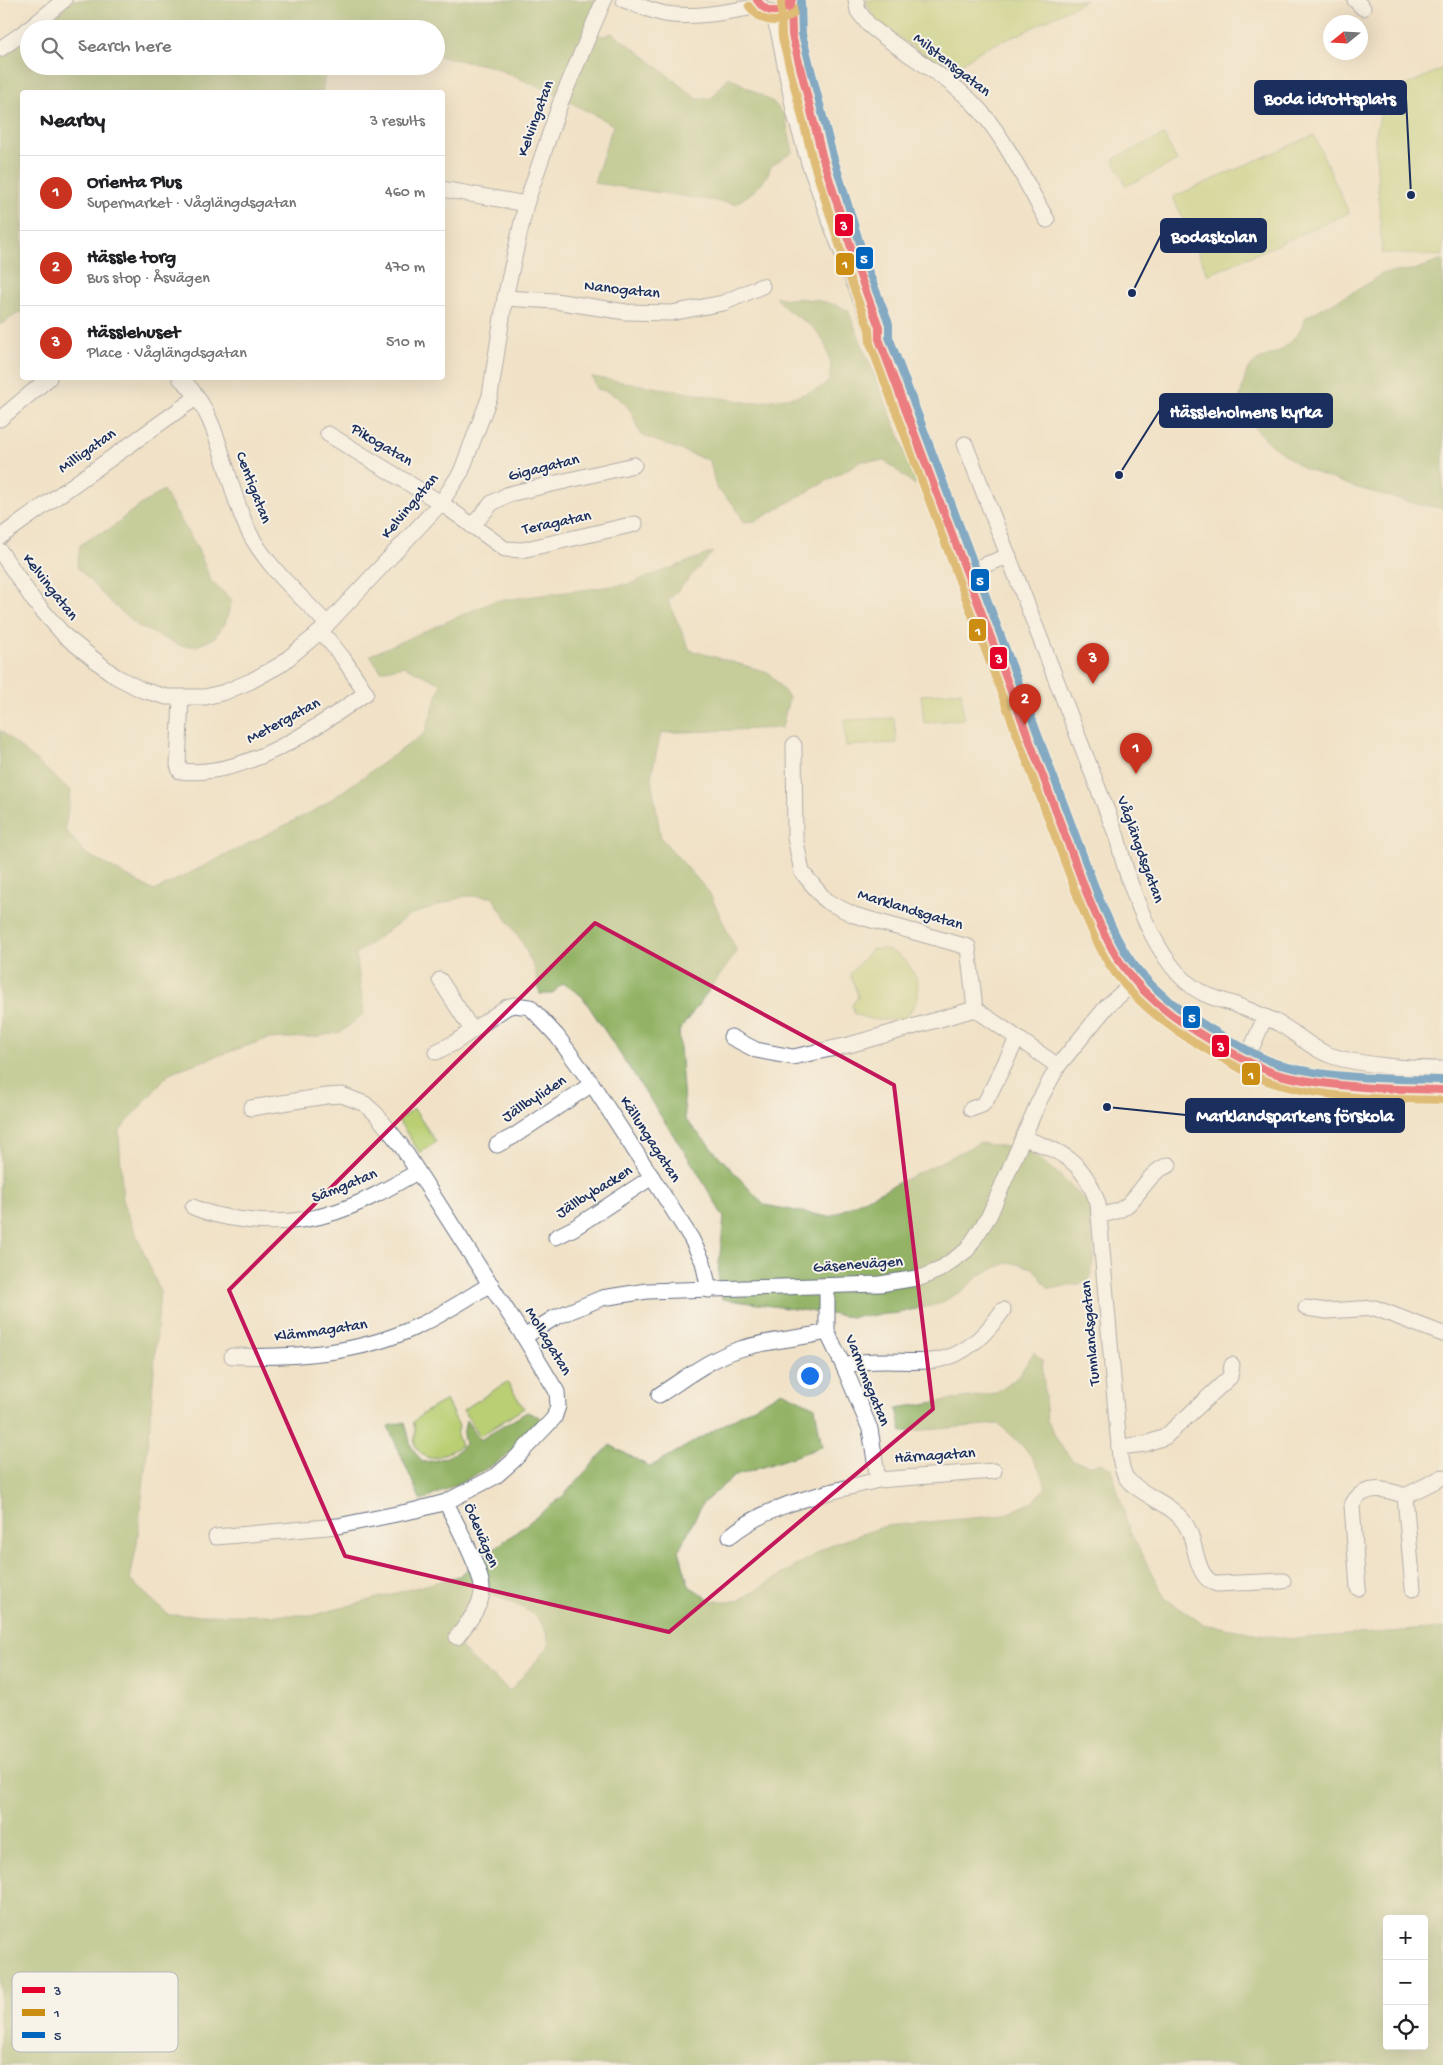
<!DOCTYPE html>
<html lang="en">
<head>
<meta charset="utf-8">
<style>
  body { margin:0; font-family:"Gochi Hand",sans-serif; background:#f6f6f6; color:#202124 }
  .controls { position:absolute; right:15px; bottom:15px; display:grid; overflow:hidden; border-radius:5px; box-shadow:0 5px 20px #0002 }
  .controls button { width:45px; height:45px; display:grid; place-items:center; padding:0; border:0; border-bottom:1px solid #e0e0e0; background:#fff; color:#202124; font:25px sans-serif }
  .compass { position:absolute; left:1323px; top:15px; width:45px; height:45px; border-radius:50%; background:#fff; box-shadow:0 5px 20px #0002; rotate:252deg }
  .you { position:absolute; left:809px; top:1375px; width:18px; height:18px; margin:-12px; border:4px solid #fff; border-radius:50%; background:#1a73e8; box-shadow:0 0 0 8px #1a73e833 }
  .badge { display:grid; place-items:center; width:32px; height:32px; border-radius:50%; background:#c8321e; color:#fff; font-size:16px; font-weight:700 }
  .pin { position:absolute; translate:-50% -41px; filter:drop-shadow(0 1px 2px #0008) }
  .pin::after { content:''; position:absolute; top:26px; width:18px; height:15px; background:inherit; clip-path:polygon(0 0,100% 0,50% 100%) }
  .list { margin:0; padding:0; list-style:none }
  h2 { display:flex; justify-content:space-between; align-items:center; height:65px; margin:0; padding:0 20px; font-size:21px }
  h2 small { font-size:16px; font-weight:400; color:#757577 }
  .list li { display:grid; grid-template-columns:32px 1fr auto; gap:15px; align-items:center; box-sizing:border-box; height:75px; padding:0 20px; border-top:1px solid #e0e0e0 }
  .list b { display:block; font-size:19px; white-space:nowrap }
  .list p { margin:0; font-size:16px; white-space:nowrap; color:#757577 }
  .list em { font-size:16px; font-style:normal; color:#757577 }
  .icon { flex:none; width:28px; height:28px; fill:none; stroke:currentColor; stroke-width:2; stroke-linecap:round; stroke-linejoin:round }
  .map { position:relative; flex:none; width:1443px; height:2065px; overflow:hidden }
  .search { position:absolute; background:#fff; box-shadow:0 5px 20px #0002; left:20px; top:20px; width:425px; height:55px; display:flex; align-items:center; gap:12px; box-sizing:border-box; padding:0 18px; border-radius:28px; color:#757577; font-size:19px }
  .panel { position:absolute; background:#fff; box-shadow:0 5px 20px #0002; left:20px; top:90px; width:425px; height:290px; border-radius:5px }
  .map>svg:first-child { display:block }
</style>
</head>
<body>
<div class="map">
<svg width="1443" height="2065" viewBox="0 0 1443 2065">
  <rect width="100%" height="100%" fill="#f7f3e8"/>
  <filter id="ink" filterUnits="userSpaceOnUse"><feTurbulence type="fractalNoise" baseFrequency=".02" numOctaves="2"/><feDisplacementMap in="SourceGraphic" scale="10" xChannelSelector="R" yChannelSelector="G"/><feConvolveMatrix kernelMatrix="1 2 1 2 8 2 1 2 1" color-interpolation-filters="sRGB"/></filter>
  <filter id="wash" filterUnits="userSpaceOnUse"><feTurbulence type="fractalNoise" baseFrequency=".0096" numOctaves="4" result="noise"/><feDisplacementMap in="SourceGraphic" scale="20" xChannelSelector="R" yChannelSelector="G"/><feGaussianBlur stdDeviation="1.12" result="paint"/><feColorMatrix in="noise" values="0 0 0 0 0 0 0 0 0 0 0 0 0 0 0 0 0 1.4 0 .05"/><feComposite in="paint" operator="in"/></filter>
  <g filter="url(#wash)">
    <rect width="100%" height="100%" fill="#f1e2c7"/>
    <g fill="#bacf73" stroke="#6a7f68">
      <path d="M866 0H1086L1022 33 983 49 950 72 876 22Z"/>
      <path d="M1443 68V256L1382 253 1375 137 1384 100 1398 94 1400 88Z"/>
      <path d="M1164 135 1177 161 1126 186 1113 159Z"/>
      <path d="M1314 135 1349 213 1208 275 1173 197Z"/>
      <path d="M961 691 964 719 924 723 921 695Z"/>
      <path d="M894 718 897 743 846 746 844 720Z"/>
      <path d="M872 949C876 949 881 949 884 949 904 953 922 977 918 997 917 1004 910 1011 906 1017 887 1021 873 1022 855 1014L852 1005 858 997C856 988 852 982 850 974Z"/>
      <path d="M414 1109 436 1142 420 1153 398 1120Z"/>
      <path d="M507 1382 524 1408 480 1436 463 1410Z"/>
      <path d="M446 1400 459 1426 457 1435 461 1446 438 1457 428 1458C405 1443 420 1439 413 1422L425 1412Z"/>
    </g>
    <g fill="#93b265" stroke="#577062" fill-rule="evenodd">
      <path d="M73 0H601L587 30 603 36 612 33 639 52 697 99 712 98 729 77 773 102 785 116 793 152 771 166C765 186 752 192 736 204L594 183 613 125 553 93 490 66 436 56V29H42Z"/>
      <path d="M29 38V66H326L322 92H22V311L0 325V58Z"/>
      <path d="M1443 260V508L1421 505 1354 487 1303 468 1271 445 1237 408 1247 370 1257 361 1281 350 1298 334 1306 317 1366 285 1382 273 1413 270Z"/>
      <path d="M775 296C789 301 793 297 806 299 821 300 835 304 848 310L917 480 915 485 885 461H862L756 521 744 522 734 505 716 488 710 461 641 435C637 428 635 421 632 413 625 401 611 391 597 389L592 377 752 403 798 396 818 389 829 382 831 365 825 344 814 328 786 309Z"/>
      <path d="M163 490 197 547 211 581 232 600 225 624 213 639 197 646H181L138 626 108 600 77 567 80 545 98 534 110 529 129 513Z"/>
      <path d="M713 552 668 601 690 650 768 672 789 697 782 728 661 733 651 777 661 838 709 892 737 952 679 1031 685 1119 764 1205 829 1217 979 1143 1025 1149 1056 1172 1089 1204 1094 1257 1089 1282 1049 1289 1033 1268 1009 1262 980 1275 962 1291 939 1304 898 1313 851 1317 722 1299 718 1273 724 1218 695 1168 582 996 563 983 552 994H540L535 970 522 942 492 897 465 896 408 916 356 954 364 1014 341 1032 315 1037 267 1039 171 1072 119 1131 123 1203 160 1291 150 1424 137 1544 130 1580 169 1615H314L459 1576 562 1497 610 1445 650 1467 782 1391 815 1407 822 1447 733 1477 702 1504 679 1550 689 1586 712 1601H738L830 1545 885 1526 1004 1515 1034 1501 1046 1487C1036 1457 1023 1444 998 1424L902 1432 897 1408 995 1393 1018 1377 1034 1352 1042 1360 1047 1420 1059 1443 1073 1461 1091 1465 1101 1463 1111 1468 1130 1532 1165 1598 1203 1624 1290 1639 1443 1628V2065H0V730L71 791 65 829 85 853 154 891 319 808 425 733 441 684 404 666 381 671 370 655 494 601 629 584ZM482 1590C510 1603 547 1610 549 1646L510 1691 471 1659 452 1636ZM1387 1919H1424V2046H1387Z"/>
      <path d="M527 1412 542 1418 506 1457 466 1480 421 1501 388 1426 405 1422 411 1446 422 1462C438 1461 454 1457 465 1444L463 1435 466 1420 480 1440Z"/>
    </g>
  </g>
  <g filter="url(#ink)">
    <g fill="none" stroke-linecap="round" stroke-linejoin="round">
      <defs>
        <g id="minor">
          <path d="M624 0C638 5 651 11 665 14 696 19 730 11 761 6"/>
          <path d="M856 0 858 11 869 25C902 53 942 72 973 103 1004 134 1025 182 1047 220"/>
          <path d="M1355 0 1363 8"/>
          <path d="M791 2C788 33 799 63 806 92 820 147 835 201 852 254"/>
          <path d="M769 11 775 21 779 34 795 115 809 163 834 232 872 328 879 339 1090 902C1100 923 1109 947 1123 967 1150 1005 1188 1029 1229 1051 1246 1061 1265 1071 1284 1076 1336 1087 1390 1089 1443 1090"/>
          <path d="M29 29 64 0"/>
          <path d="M0 49 29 29"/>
          <path d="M442 189 526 204"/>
          <path d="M505 298 555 301 626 312 671 313 723 303 762 286"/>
          <path d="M180 378C222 413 225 487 250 534 268 568 301 596 327 624"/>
          <path d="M0 419 49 378"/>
          <path d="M328 434 441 503 505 549 522 550 635 524"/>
          <path d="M965 444 1117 837C1128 884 1156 966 1199 991 1212 999 1227 1001 1241 1007 1253 1011 1265 1017 1276 1022 1294 1031 1308 1046 1327 1054 1353 1065 1414 1069 1443 1069"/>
          <path d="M472 526 492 503 509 494 634 465"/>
          <path d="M0 537 197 397"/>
          <path d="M0 551 34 601 65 636 115 676 142 690 167 697H205L225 692 251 681 280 665 321 631 441 503 461 472 490 396 505 298 526 204 561 101 604 0"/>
          <path d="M968 571 1009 556"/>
          <path d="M181 698 178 765 180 771C243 779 317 728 366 693L343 658 321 631"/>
          <path d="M794 745 795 837 802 872 826 901 854 915 968 947 975 1009 1058 1066"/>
          <path d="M440 980 472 1030"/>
          <path d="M731 1037 756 1050 793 1057 849 1045 975 1009"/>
          <path d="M436 1052 454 1043 507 1007 514 1005 530 1007 557 1036 592 1084 691 1238 703 1262 709 1290"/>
          <path d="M1246 1061 1265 1017"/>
          <path d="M971 1109 982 1105 986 1101 1017 1039"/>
          <path d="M1024 1138C1064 1153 1084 1161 1098 1204L1120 1458C1122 1465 1122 1474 1128 1480 1144 1497 1169 1502 1184 1522 1198 1540 1193 1578 1217 1584L1283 1581"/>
          <path d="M497 1145 514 1136 592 1084"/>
          <path d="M193 1207C211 1215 226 1218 245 1220 315 1229 358 1206 417 1172"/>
          <path d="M1099 1215C1108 1214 1118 1212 1126 1206 1141 1194 1149 1171 1169 1165"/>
          <path d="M556 1237 574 1228 652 1177"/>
          <path d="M1306 1308 1327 1311 1375 1308 1443 1334"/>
          <path d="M524 1337 554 1318 602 1298 647 1291 880 1284 923 1277 939 1270 967 1250 989 1216 1039 1101 1058 1066 1108 1005 1135 982"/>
          <path d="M232 1356C295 1358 360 1354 418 1326 444 1314 467 1298 491 1284"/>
          <path d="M844 1367C856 1361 873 1361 886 1361 903 1361 921 1363 937 1360 965 1356 988 1332 1003 1310"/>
          <path d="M659 1395C684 1379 711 1358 740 1349 768 1340 798 1339 827 1332"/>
          <path d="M1119 1447 1145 1444 1165 1437 1230 1377 1232 1365"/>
          <path d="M878 1480 994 1471"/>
          <path d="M1405 1496 1413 1589"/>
          <path d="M446 1502C455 1522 482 1570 482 1589 483 1605 466 1625 457 1637"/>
          <path d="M730 1536C771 1502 828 1493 878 1480L870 1429 844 1367 827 1332V1286"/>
          <path d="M216 1537 338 1526 416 1510 446 1502 496 1476 513 1461 554 1418 558 1406 557 1392 524 1337 400 1144 376 1114 365 1104 342 1095 326 1096 251 1108"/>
          <path d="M1358 1588 1352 1505C1363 1483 1386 1489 1405 1496L1443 1477"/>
        </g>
      </defs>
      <use href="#minor" stroke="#666e83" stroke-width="17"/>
      <use href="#minor" stroke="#fff" stroke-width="15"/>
      <defs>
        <g id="bus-1">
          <path d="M757 0C767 15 782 15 792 0"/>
          <path d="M791 2 792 35 823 159 859 273 879 327V339L1090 902C1100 924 1109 947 1123 966 1150 1005 1189 1028 1229 1051 1246 1061 1264 1071 1284 1076 1336 1088 1390 1089 1443 1090"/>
        </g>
        <g id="bus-2">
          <path d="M781 2 782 37 813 161 849 276 869 329 870 343 1081 906C1091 928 1100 953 1115 973 1144 1012 1183 1037 1225 1060 1242 1070 1260 1080 1280 1085 1332 1099 1389 1099 1443 1100"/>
          <path d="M749 6C763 26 786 26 800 6"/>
        </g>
        <path id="bus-3" d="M801 2 802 34 833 156 868 270 889 324V337L1099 898C1109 920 1118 943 1132 962 1158 998 1195 1020 1233 1042 1249 1051 1266 1061 1284 1066 1335 1079 1391 1079 1443 1080"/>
      </defs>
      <use href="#bus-1" stroke="#f7f3e8" stroke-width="11"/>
      <use href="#bus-2" stroke="#f7f3e8" stroke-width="11"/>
      <use href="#bus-3" stroke="#f7f3e8" stroke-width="11"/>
      <use href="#bus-1" stroke="#e4002b" stroke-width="8"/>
      <use href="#bus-2" stroke="#cb8e13" stroke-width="8"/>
      <use href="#bus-3" stroke="#0065bd" stroke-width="8"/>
    </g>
  </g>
  <path d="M0 0H1443V2065H0ZM595 923 894 1085 933 1409 669 1632 345 1556 229 1290Z" fill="#f1e2c7" fill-opacity=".55" fill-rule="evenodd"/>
  <path fill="none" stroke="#c2185b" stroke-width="4" stroke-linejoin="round" d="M595 923 894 1085 933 1409 669 1632 345 1556 229 1290Z"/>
  <g text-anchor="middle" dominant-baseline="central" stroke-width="4" stroke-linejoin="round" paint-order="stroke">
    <g font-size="16" fill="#1b2f5e" stroke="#f7f3e8">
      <text transform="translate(951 66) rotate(38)">Milstensgatan</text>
      <text transform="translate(537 119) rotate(-70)">Kelvingatan</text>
      <text transform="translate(622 291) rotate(6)">Nanogatan</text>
      <text transform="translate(381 446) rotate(31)">Pikogatan</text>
      <text transform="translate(88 452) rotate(-35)">Milligatan</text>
      <text transform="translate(544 469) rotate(-14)">Gigagatan</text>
      <text transform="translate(252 488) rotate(69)">Centigatan</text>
      <text transform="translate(411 507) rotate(-50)">Kelvingatan</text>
      <text transform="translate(557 524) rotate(-12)">Teragatan</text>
      <text transform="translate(49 588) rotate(52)">Kelvingatan</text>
      <text transform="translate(284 722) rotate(-28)">Metergatan</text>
      <text transform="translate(1139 850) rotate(70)">Våglängdsgatan</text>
      <text transform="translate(910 911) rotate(17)">Marklandsgatan</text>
      <text transform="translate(535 1100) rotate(-33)">Jällbyliden</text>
      <text transform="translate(649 1140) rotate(57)">Källungagatan</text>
      <text transform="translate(345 1187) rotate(-22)">Sämgatan</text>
      <text transform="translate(595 1193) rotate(-32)">Jällbybacken</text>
      <text transform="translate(858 1266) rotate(-4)">Gäsenevägen</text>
      <text transform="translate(321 1332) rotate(-8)">Klämmagatan</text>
      <text transform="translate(1092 1333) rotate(-95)">Tunnlandsgatan</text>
      <text transform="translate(547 1342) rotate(59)">Mollagatan</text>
      <text transform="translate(866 1381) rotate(68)">Varnumsgatan</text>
      <text transform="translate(935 1457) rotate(-4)">Härnagatan</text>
      <text transform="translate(480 1536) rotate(67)">Ödevägen</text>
    </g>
  </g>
  <rect x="12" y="1972" width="166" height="80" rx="8" fill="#f7f3e8" stroke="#b5b8bf" stroke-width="1"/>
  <rect x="22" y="1987" width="23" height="6" fill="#e4002b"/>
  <rect x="22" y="2009" width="23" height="7" fill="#cb8e13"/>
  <rect x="22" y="2032" width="23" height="6" fill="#0065bd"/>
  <g font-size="14" fill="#1b2f5e">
    <text x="54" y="1995">3</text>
    <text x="54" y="2017">1</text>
    <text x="54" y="2040">5</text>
  </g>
  <path fill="none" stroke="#1b2f5e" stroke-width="2" d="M1411 195L1406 98M1132 293L1161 235M1119 475L1160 410M1107 1107L1186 1115"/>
  <g fill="#1b2f5e" stroke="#f7f3e8" stroke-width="2">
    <circle cx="1411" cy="195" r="5"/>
    <circle cx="1132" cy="293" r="5"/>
    <circle cx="1119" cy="475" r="5"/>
    <circle cx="1107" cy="1107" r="5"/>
  </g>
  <g fill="#1b2f5e" stroke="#1b2f5e" stroke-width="2">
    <rect x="1255" y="81" width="151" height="33" rx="5"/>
    <rect x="1161" y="219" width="105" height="33" rx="5"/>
    <rect x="1160" y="394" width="172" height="33" rx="5"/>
    <rect x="1186" y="1099" width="218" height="33" rx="5"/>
  </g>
  <g font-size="18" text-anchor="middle" font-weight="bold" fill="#fff">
    <text x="1330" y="104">Boda idrottsplats</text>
    <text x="1214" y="242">Bodaskolan</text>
    <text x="1246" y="417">Hässleholmens kyrka</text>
    <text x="1295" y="1121">Marklandsparkens förskola</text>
  </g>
  <g stroke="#f7f3e8" stroke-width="2">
    <rect x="834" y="213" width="20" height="24" rx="5" fill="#e4002b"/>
    <rect x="855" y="246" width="19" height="24" rx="5" fill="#0065bd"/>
    <rect x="835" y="252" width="20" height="24" rx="5" fill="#cb8e13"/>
    <rect x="970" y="568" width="20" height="24" rx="5" fill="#0065bd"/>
    <rect x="968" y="618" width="19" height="24" rx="5" fill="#cb8e13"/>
    <rect x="989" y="646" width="19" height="24" rx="5" fill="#e4002b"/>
    <rect x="1182" y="1005" width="19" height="24" rx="5" fill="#0065bd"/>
    <rect x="1211" y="1034" width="19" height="24" rx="5" fill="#e4002b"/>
    <rect x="1241" y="1062" width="20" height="24" rx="5" fill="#cb8e13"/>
  </g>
  <g font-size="14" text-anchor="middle" font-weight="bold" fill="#fff">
    <text x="844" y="230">3</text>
    <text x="864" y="263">5</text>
    <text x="845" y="268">1</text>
    <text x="980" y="585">5</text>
    <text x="978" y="635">1</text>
    <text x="999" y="663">3</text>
    <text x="1192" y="1022">5</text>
    <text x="1221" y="1051">3</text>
    <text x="1251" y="1079">1</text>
  </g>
</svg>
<div class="controls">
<button>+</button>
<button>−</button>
<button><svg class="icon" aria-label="locate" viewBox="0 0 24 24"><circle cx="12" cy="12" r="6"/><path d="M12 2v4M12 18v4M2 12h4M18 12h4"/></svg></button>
</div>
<svg class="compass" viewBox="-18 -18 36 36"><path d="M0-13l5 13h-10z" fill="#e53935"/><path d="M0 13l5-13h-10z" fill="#757577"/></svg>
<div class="you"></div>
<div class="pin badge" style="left:1136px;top:774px">1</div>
<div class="pin badge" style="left:1025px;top:725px">2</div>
<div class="pin badge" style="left:1093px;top:684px">3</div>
<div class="search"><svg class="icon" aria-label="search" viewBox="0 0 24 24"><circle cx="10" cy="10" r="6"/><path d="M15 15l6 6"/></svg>Search here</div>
<section class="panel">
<h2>Nearby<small>3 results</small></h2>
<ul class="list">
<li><span class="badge">1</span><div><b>Orienta Plus</b><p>Supermarket · Våglängdsgatan</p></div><em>460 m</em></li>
<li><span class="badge">2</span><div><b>Hässle torg</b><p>Bus stop · Åsvägen</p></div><em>470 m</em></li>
<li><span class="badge">3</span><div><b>Hässlehuset</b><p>Place · Våglängdsgatan</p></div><em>510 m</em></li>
</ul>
</section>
</div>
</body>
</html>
